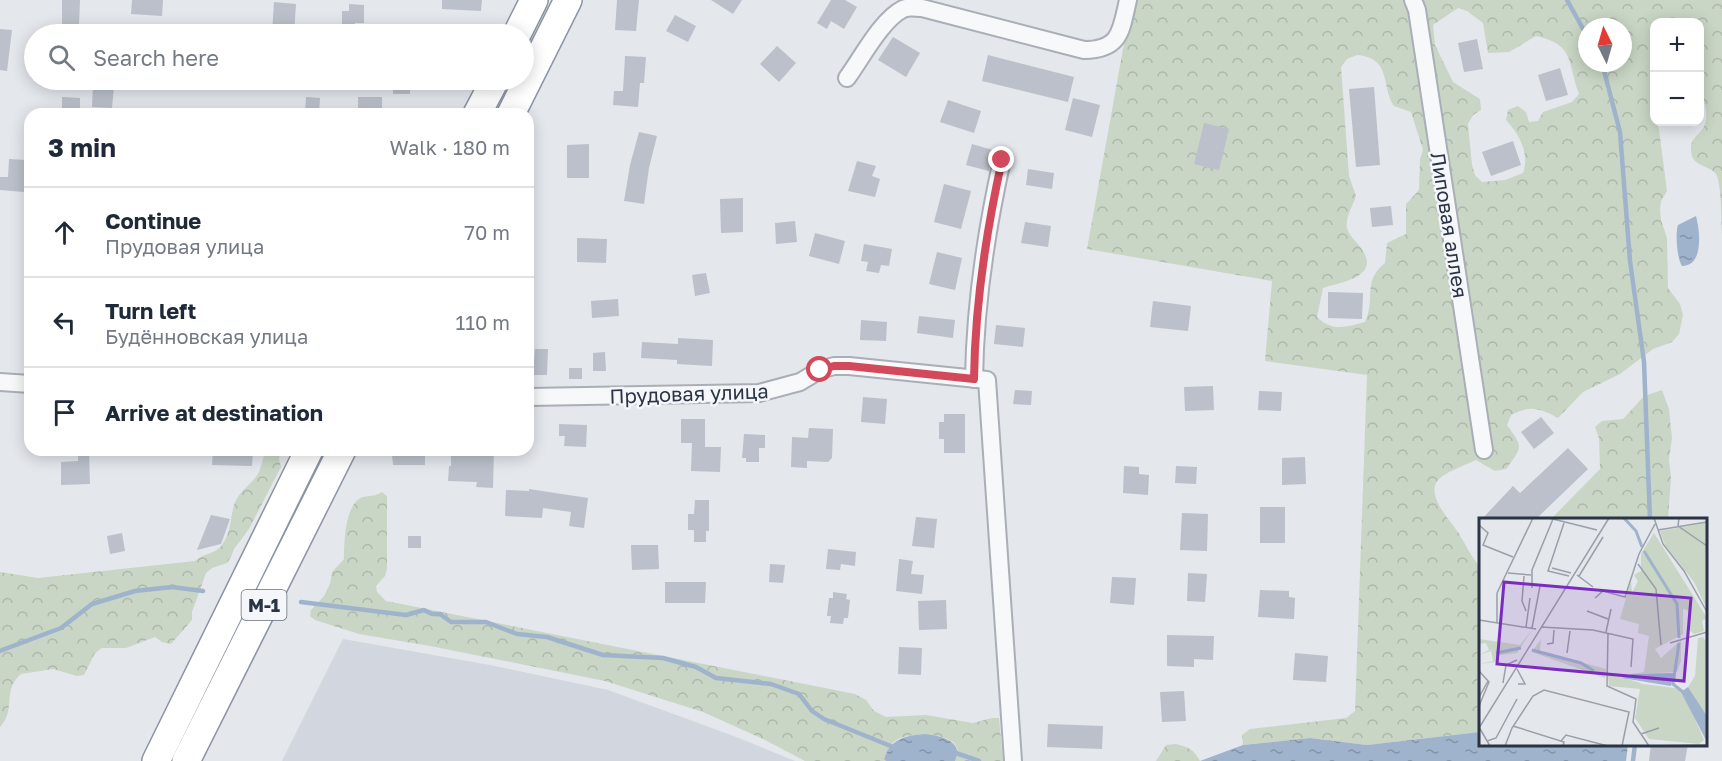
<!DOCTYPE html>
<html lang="en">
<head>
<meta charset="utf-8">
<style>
  body { margin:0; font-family:"Golos Text",sans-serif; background:#f6f6f7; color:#1f2937 }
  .controls { position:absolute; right:18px; top:18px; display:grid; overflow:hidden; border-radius:12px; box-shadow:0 3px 15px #0003 }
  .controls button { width:54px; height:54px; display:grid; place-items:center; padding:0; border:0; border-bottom:2px solid #e0e1e3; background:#fff; color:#1f2937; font:30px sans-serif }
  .compass { position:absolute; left:1578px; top:18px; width:54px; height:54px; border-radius:50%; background:#fff; box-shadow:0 3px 15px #0003; rotate:355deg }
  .stop { position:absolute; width:18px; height:18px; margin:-14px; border:4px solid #d1495b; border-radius:50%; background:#fff }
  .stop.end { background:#d1495b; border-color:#fff; box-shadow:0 2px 6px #0008 }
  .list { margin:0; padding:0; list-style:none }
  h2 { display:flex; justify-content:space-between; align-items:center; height:78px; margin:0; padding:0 24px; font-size:26px }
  h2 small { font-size:20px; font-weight:400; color:#747a83 }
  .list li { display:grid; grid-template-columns:39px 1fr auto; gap:18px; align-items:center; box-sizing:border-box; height:90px; padding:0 24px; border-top:2px solid #e0e1e3 }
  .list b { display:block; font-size:22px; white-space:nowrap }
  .list p { margin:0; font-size:20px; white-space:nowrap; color:#747a83 }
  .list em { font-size:20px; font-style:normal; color:#747a83 }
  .icon { flex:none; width:33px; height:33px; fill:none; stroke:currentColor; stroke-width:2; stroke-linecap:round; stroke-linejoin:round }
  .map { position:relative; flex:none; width:1722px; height:761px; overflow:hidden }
  .search { position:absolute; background:#fff; box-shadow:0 3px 15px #0003; left:24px; top:24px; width:510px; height:66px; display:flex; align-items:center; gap:15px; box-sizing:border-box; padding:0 21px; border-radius:33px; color:#747a83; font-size:22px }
  .panel { position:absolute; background:#fff; box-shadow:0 3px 15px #0003; left:24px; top:108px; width:510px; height:348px; border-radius:18px }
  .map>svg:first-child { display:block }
</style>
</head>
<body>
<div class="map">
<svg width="1722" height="761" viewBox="0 0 1722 761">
  <defs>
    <pattern id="forest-crowns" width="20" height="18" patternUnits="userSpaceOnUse" patternTransform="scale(1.5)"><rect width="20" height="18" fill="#c9d6c5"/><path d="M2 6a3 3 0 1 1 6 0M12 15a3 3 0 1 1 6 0" fill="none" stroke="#adb8ab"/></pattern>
    <pattern id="water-ripples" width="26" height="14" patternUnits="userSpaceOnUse" patternTransform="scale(1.5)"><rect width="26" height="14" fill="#9fb4cc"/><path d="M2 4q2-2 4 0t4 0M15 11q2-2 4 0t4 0" fill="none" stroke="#8293a7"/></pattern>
  </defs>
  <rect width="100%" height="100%" fill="#e4e7ec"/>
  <path fill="#d2d6de" d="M343 639 490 665 608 690 739 738 795 761H282Z"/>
  <g fill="url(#forest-crowns)" fill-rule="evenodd">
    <path d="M1135 0H1722V234C1721 220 1722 185 1716 174 1708 164 1691 167 1691 150 1690 131 1712 136 1705 104L1700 102V22H1654V122H1658L1667 191 1661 201 1660 210 1661 220 1667 238 1668 288 1680 304 1683 315 1679 334 1672 342 1653 349 1620 374 1583 392 1558 418C1539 408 1531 405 1511 415L1507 425C1523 447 1523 446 1506 469L1495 471 1476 460C1467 464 1446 472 1439 479 1424 494 1450 520 1458 532 1466 545 1470 555 1480 567V732L1367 745 1310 738 1243 745 1242 735 1250 729 1346 718 1355 711 1367 375 1265 361 1272 281 1087 249 1123 49ZM1458 8 1467 11 1483 23 1488 53 1509 52 1536 36C1576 45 1567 63 1579 94L1572 102 1543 112 1538 121 1529 122 1526 112 1518 106 1508 110 1506 120C1519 134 1530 153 1523 173L1505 180 1482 182 1475 175 1472 165 1468 124 1473 115 1481 110 1480 99 1453 82 1435 45 1433 25ZM1587 27H1623V63H1587ZM1357 55C1392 58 1381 86 1394 106L1411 112 1423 150 1420 159 1419 190 1406 204V234L1387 243 1385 263C1362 281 1376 299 1365 322 1346 327 1332 332 1317 317L1323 288C1338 283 1380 278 1363 251 1359 244 1349 236 1347 228 1345 217 1353 206 1356 196L1349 176 1341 67 1347 59Z"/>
    <path d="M1662 390 1669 409 1672 438 1669 459 1671 478 1668 519H1551L1600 469 1599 438 1595 427 1602 421 1623 419 1644 396Z"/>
    <path d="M266 450H281L279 459 281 467 249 529 234 549 231 557 227 563 212 568 206 573 192 612V620L171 644 162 642 155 637 126 648H102L95 653 84 675 77 676 53 669 21 674C1 692 17 709 0 727V572L38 578 195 561C203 553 216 554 222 545 231 533 230 519 234 505 238 491 253 484 259 472 262 465 263 457 266 450Z"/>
    <path d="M382 492 387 496V569L385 576 376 586 377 592 386 601 855 694 866 700 874 711 886 717 926 715 973 723 992 718H999L1003 761H955C971 732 913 731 898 739 890 743 887 752 884 758L886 761H805L765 740 703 712 605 681 430 646 359 634 315 620 310 616 311 610 324 596 330 584 332 572 344 559C344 543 345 508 359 499 366 494 374 498 382 492Z"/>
    <path d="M1176 744C1189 747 1194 750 1200 761H1156L1166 745Z"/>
  </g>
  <g fill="url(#water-ripples)">
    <path d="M1696 216C1700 231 1704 266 1682 266 1677 259 1675 233 1678 225Z"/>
    <path d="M1480 732V744L1628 745 1626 761H1200L1243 745 1310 738 1367 745Z"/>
    <path d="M924 734C939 735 965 741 955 761H886L884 759C891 738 905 736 924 734Z"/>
  </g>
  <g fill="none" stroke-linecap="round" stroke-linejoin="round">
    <g stroke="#9fb4cc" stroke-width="4.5">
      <path d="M1567 0 1587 36"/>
      <path d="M1602 63 1620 132 1630 261 1644 362 1650 520"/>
      <path d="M301 602 406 615 424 610 432 614H440L451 622H486L517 634 547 637 603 655 663 658 696 667 716 678 771 684 799 694 812 711 824 719 893 747"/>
      <path d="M0 651 61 628 92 604 135 591 172 587 203 591"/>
      <path d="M953 752 979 761"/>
      <path d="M1633 761 1635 744"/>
    </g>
  </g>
  <g fill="#bbc0ca">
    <path d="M62 0H80L79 25H62Z"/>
    <path d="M132 0H163L162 16 131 14Z"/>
    <path d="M442 0H482L481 11 442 9Z"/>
    <path d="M617 0H639L636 31 615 30Z"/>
    <path d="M711 0H742L733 14Z"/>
    <path d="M831 0H845L857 7 844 29 831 21 827 29 817 23Z"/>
    <path d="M274 2 296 4 294 34H272Z"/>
    <path d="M349 4 364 5V23H355V34H342V11H349Z"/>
    <path d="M675 15 696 26 688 42 666 31Z"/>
    <path d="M0 29 12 30 7 71 0 70Z"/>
    <path d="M893 37 920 53 906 77 878 60Z"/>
    <path d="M1477 39 1483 69 1464 72 1458 43Z"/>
    <path d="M777 46 796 63 779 82 760 64Z"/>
    <path d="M988 55 1074 77 1068 102 982 81Z"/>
    <path d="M625 56 646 57 644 83H640L638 107 613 105 614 91H623Z"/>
    <path d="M1560 68 1568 95 1546 101 1538 75Z"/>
    <rect x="393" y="80" width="17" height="14"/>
    <path d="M93 84 114 86 112 108 92 107Z"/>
    <path d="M1374 87 1380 165 1356 167 1349 89Z"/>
    <path d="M62 97 80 98V112L62 111Z"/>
    <path d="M306 97 320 98 319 113 305 112Z"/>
    <rect x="358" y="97" width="24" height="17"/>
    <path d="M1073 98 1100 105 1092 137 1065 130Z"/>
    <path d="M948 100 981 111 974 133 940 122Z"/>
    <path d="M1204 123 1229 129 1219 170 1194 164Z"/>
    <path d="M639 132 657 136 649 168 644 204 624 201 630 165Z"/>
    <path d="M1513 141 1521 165 1491 176 1482 152Z"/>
    <path d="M589 144V178H567V145Z"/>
    <path d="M972 144 996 151 992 157 989 171 966 165Z"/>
    <path d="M9 159 26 160 24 192 0 190V177H8Z"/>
    <path d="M857 161 876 166 872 176 880 179 875 197 848 191Z"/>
    <path d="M1028 169 1054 173 1052 189 1026 185Z"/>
    <path d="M944 184 971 191 961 229 934 222Z"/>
    <path d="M743 198V232L721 233 720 199Z"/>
    <path d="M1391 206 1393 225 1372 227 1370 208Z"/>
    <path d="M795 221 797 242 776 244 775 223Z"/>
    <path d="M1025 222 1051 226 1048 247 1021 243Z"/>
    <path d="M815 233 845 241 839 264 809 256Z"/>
    <path d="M577 238 607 239 606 263 577 262Z"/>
    <path d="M864 244 892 249 889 266 881 265 879 273 866 271 868 262 861 261Z"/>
    <path d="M937 252 962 258 955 290 929 284Z"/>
    <path d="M706 273 710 293 695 296 692 275Z"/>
    <path d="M1328 292 1363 293 1362 319 1328 318Z"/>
    <path d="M618 299 619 316 592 318 591 301Z"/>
    <path d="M1153 301 1191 306 1188 331 1150 327Z"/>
    <path d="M919 316 955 320 953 338 917 333Z"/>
    <path d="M861 320 887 322 886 341 860 340Z"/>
    <path d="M996 325 1025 328 1023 347 994 344Z"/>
    <path d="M678 338 713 340 712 366 677 364V360L641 358 642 342 678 344Z"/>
    <path d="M535 349H548L547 375H528V361H534Z"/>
    <path d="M605 352 606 371H593V353Z"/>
    <rect x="569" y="368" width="13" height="11"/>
    <path d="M1213 386 1214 410 1185 411 1184 387Z"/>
    <path d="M1015 390 1032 391 1031 405 1013 404Z"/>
    <path d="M1259 391 1282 392 1281 411 1258 410Z"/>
    <path d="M863 397 887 399 885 424 861 422Z"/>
    <path d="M944 414H965V453H944V439H939V422H944Z"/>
    <path d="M1541 417 1554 433 1534 449 1521 432Z"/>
    <path d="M681 419H705V447H721L720 472 691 471 692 443H681Z"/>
    <path d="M559 424 587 425 586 447 564 446 565 436H559Z"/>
    <path d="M809 428 833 429 832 458 828 462 807 461V468L791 467 792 437 808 438Z"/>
    <path d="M744 434 765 435V448H759V462H746V458H742Z"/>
    <path d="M1568 448 1588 469 1536 519H1482L1513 486 1520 493Z"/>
    <path d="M78 450H89L90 484 61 485V462L78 461Z"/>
    <path d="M213 450H253L252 466 212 465Z"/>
    <path d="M398 450H425V465H393L392 454H398Z"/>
    <path d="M451 450H494L493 488 476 487 477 482 448 481 449 466H451Z"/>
    <path d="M1305 457 1306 484 1282 485V458Z"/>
    <path d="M1124 466 1139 467V474L1149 475 1148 495 1123 493Z"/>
    <path d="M1176 466 1197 467 1196 484 1175 483Z"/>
    <path d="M529 489 588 498 584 528 569 526 571 512 543 508 542 518 505 516 506 490 529 491Z"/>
    <path d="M695 500H709V531H706V542H694V530H688V514H694Z"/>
    <rect x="1260" y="507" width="25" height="36"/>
    <path d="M1182 513 1208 514 1207 551 1180 550Z"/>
    <path d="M211 515 230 519 221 544 197 550Z"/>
    <path d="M916 517 937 519 934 548 912 546Z"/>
    <path d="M122 533 125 551 110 554 107 536Z"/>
    <rect x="408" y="536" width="13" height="12"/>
    <path d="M631 545H658L659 569 632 570Z"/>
    <path d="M828 549 856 552 855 566 841 564 840 570 826 569Z"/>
    <path d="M899 559 913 561 911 574 924 575 922 594 896 591Z"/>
    <path d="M770 564 785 565 783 583 769 582Z"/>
    <path d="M1188 573 1207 574 1205 602 1187 601Z"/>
    <path d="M1112 577 1136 578 1134 605 1110 603Z"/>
    <path d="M665 582H706L705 603H665Z"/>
    <path d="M1260 590 1289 591V597L1295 598 1294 619 1258 617Z"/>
    <path d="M833 592 847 594 846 599 850 600 848 618H844L843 624 830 623 831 616H827L829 598H833Z"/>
    <path d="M946 600 947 629 919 630 918 601Z"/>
    <path d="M1167 635 1214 636 1213 660 1194 659V667L1167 666Z"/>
    <path d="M899 647 922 648 921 675 898 674Z"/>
    <path d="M1295 653 1328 656 1326 682 1293 680Z"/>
    <path d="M1184 691 1186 721 1162 722 1160 692Z"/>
    <path d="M1048 724 1103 726 1102 749 1047 747Z"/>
    <path d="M1651 744H1688L1685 761H1649Z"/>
  </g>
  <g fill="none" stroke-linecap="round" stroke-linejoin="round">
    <defs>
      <g id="minor">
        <path d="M1413 0 1417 10 1484 450"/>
        <path d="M847 78C861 59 882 19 903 9 909 6 916 8 922 8L1084 50C1121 50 1121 30 1128 0"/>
        <path d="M974 379C975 305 986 232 1002 160"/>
        <path d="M0 382 30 384"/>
        <path d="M528 397 759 393 800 382 820 370 834 366H849L987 380 1013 761"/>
      </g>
      <g id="trunk">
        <path d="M517 34 534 0"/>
        <path d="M477 114 495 80"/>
        <path d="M511 114 568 0"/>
        <path d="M156 761 309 450"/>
        <path d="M186 761 342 450"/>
      </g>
    </defs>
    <use href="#minor" stroke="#a9aeb7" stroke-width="20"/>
    <use href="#trunk" stroke="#8b94a3" stroke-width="30"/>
    <use href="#minor" stroke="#f7f8fa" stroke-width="16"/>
    <use href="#trunk" stroke="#fff" stroke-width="27"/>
  </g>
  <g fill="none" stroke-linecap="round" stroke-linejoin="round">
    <path stroke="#d1495b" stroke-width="8" d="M820 370 834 366H849L974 379C975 305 986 232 1002 160"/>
  </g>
  <g text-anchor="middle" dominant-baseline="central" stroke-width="5" stroke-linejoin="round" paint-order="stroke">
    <rect fill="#f4f6f9" stroke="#676e7b" stroke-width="1.5" x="241.5" y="590" width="45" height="30" rx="4.5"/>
    <g font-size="18" font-weight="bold" fill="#2b3445">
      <text x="264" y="605">М-1</text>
    </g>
    <g font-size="20" fill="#2b3445" stroke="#f4f6f9">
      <text transform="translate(1450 225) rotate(81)">Липовая аллея</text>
      <text transform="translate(689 393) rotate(-2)">Прудовая улица</text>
    </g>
  </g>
  <g transform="translate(1479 518)">
    <rect width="228" height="228" fill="#e4e7ec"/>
    <path d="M228 5 227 23 228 91 215 64 186 27 181 13ZM175 15 228 100 223 103 225 113 215 116 210 112 209 92 204 91V116L176 131 182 140 202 122V143L198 154 153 156 165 154 170 118 159 115 160 106 141 101 152 63 153 75 159 63 155 57 162 53V36ZM53 112 38 135 21 137 16 144 0 146 14 143 12 133 0 137 10 132 7 125 0 126V121L41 127ZM224 119 228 125V198L209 169 216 158 219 120ZM62 121 61 133 127 151 126 160 53 134ZM146 156 148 158 143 159 164 166 203 171 225 222 220 226 170 221 156 200 161 171 130 168 129 157Z" fill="#c9d6c5"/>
    <path d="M195 155 192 168 143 160 153 156ZM209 169 228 198V224L202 174Z" fill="#9fb4cc"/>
    <path fill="none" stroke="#9fb4cc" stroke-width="3" d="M145 0 157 13 163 29M165 33 198 86 200 120M200 125 194 166 204 174M53 132 102 145 115 153M17 135 42 130"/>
    <path fill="none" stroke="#9a9fa9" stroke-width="1.5" d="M70 0 118 12M175 0 184 26 205 53 228 94M200 0 199 8 228 28M85 5 69 53 90 58M0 7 9 15 4 27 34 39M179 12 228 4M159 46 177 71 182 127M73 50 92 55M29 55 52 57M98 57 114 69M45 58 43 83 47 93M100 58 124 19M53 70V52L74 1M18 75 54 0M18 75V105M116 80 124 73 146 79 160 36 176 6M108 93 129 101M0 102 57 111M47 109 51 80M62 109 114 112 154 121 152 149M53 110 61 68M127 114 132 91M129 115 128 168 157 181 154 204 170 228M191 125 228 114M68 126 74 125 75 112M88 135 91 113M38 151 46 166H39M0 153 10 164 0 188M24 165 27 147 38 142M0 179 9 163M34 208 85 224 84 228M0 209 11 228M0 210 130 0M162 216 180 210M8 223 17 220 38 181M82 223 87 217 129 228M26 228 33 210 54 178 65 172 150 194 143 228M170 228 228 227"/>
    <path fill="#7b2cbf" fill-opacity="0.15" stroke="#7b2cbf" stroke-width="3" d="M25 64 212 80 205 163 18 146Z"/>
    <rect width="228" height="228" fill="none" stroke="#2b3445" stroke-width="3"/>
  </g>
</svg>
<div class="controls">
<button>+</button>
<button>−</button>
</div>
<svg class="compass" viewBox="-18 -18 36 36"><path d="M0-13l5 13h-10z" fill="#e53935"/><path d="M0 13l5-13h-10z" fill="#747a83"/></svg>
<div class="stop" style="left:820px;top:370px"></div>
<div class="stop end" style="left:1002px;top:160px"></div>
<div class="search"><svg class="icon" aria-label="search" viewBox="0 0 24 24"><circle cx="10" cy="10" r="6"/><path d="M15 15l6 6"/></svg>Search here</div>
<section class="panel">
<h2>3 min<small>Walk · 180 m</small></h2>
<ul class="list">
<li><svg class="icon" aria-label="ahead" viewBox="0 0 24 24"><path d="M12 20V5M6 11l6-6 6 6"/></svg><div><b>Continue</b><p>Прудовая улица</p></div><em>70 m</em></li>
<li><svg class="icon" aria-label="left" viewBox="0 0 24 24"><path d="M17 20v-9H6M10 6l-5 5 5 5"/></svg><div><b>Turn left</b><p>Будённовская улица</p></div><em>110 m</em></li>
<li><svg class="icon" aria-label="arrive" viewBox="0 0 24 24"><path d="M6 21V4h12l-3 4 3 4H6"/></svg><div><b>Arrive at destination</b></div></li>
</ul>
</section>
</div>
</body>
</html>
